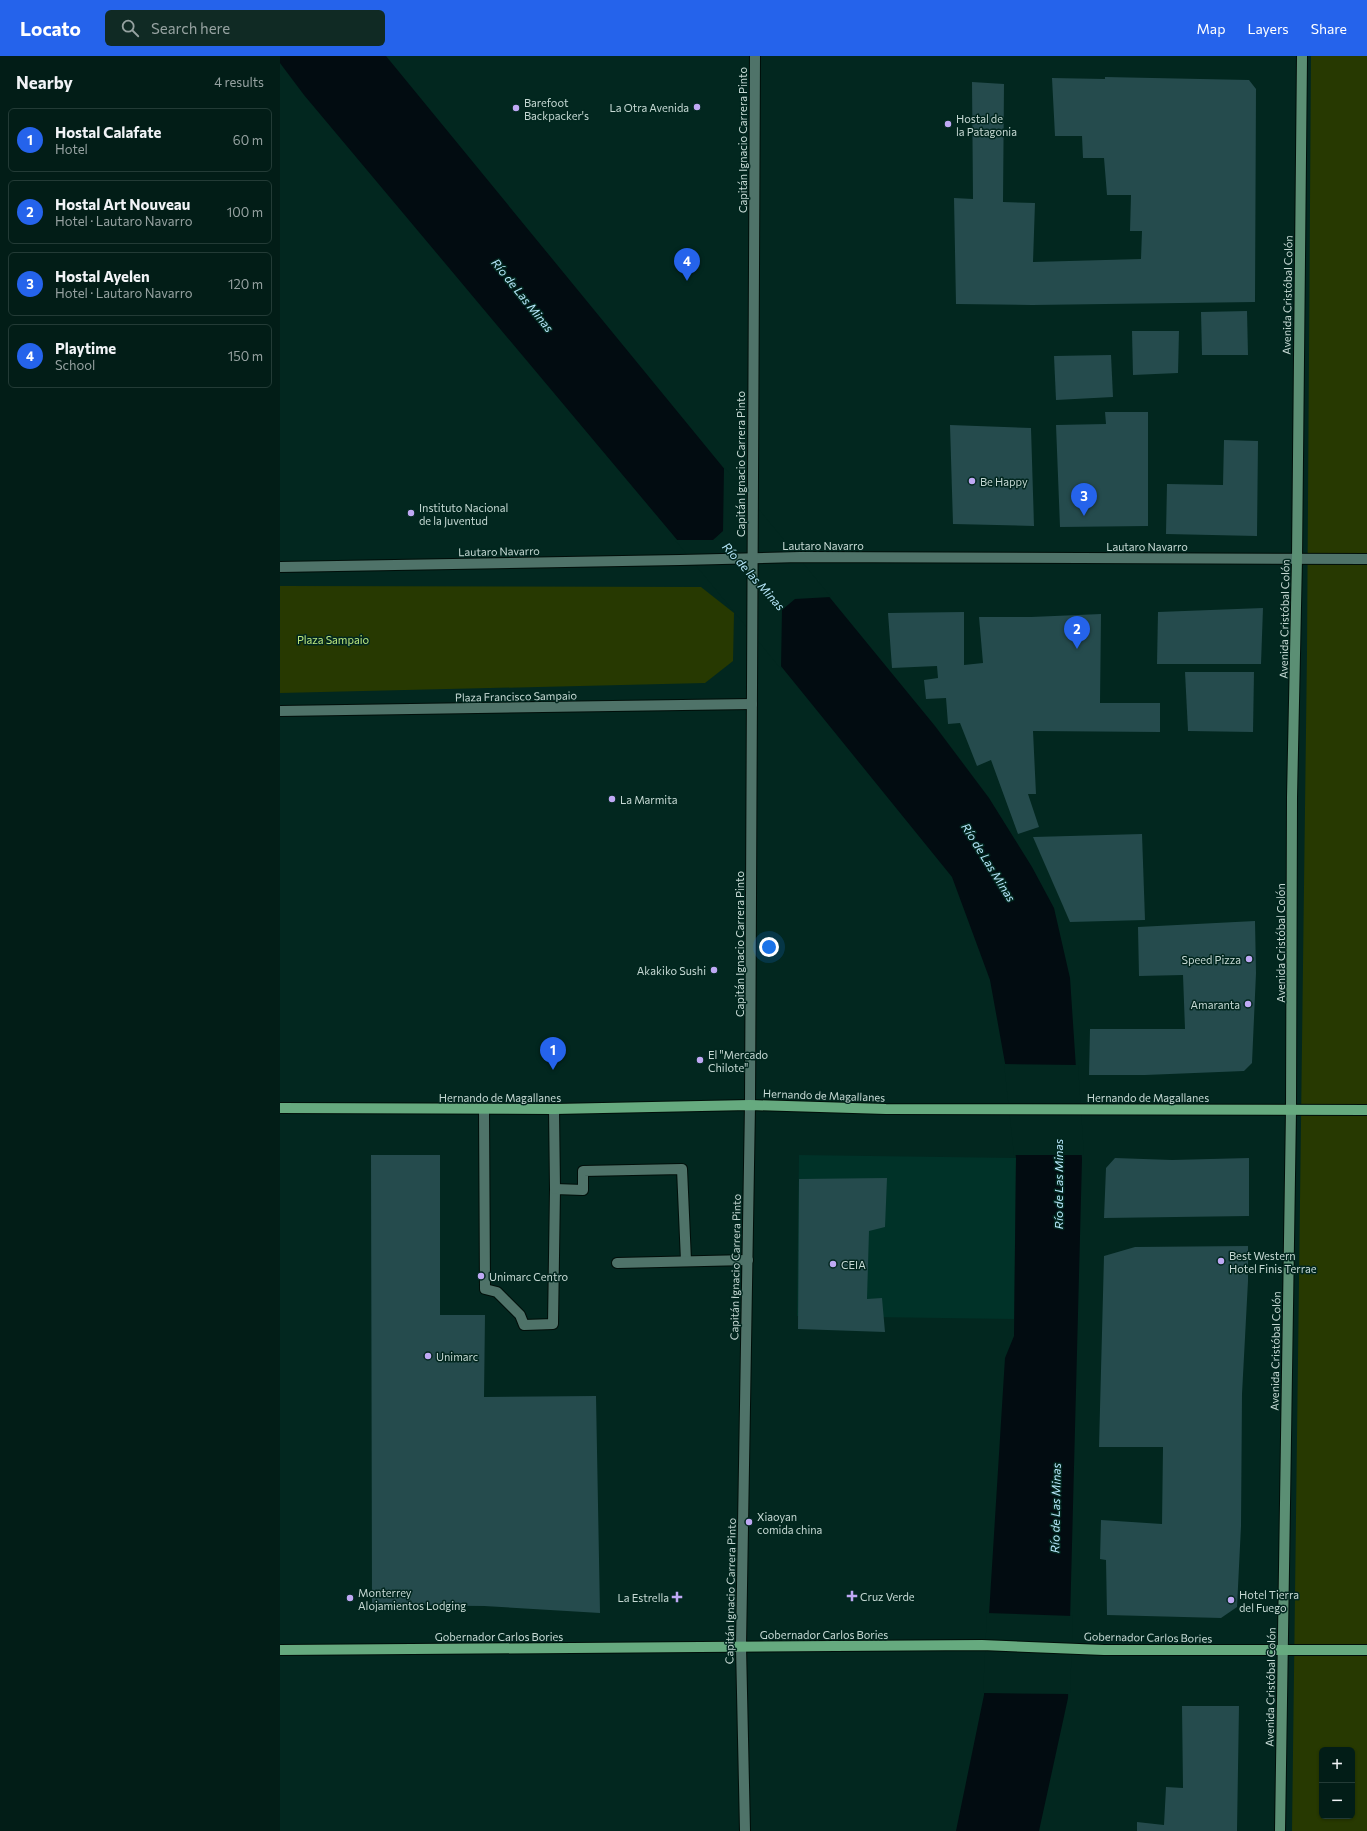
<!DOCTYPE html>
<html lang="en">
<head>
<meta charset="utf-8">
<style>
  body { margin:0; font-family:Commissioner,sans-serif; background:#102a24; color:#f1f3f6 }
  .controls { position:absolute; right:12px; bottom:12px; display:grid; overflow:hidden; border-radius:6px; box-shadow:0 1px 3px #0004 }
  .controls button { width:36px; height:36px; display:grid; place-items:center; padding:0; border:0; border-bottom:1px solid #233b36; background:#021d17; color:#f1f3f6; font:20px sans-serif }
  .you { position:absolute; left:489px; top:891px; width:14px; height:14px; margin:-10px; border:3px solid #fff; border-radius:50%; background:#1a73e8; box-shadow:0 0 0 6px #1a73e833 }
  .badge { display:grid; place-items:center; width:26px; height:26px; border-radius:50%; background:#2563eb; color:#fff; font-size:13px; font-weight:700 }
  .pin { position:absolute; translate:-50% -33px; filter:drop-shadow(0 1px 2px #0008) }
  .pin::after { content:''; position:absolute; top:21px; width:14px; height:12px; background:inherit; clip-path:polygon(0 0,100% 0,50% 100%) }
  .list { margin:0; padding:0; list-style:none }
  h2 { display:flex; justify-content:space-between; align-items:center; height:52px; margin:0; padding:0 16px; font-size:17px }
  h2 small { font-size:13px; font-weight:400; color:#96a2a1 }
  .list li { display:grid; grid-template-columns:26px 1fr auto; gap:12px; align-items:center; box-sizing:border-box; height:64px; margin:0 8px 8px; padding:0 8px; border:1px solid #233b36; border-radius:6px }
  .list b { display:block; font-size:15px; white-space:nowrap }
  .list p { margin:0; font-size:13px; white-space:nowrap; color:#96a2a1 }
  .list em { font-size:13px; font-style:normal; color:#96a2a1 }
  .icon { flex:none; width:22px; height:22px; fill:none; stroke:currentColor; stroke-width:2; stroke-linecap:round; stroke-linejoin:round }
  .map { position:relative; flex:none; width:1087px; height:1775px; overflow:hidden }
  header { display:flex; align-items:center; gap:24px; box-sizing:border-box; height:56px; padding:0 20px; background:#2563eb; color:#fff }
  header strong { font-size:19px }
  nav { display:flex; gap:22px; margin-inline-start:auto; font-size:14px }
  .search { width:280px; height:36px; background:#102a24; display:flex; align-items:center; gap:10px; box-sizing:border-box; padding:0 14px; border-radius:6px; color:#96a2a1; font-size:15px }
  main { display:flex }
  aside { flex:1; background:#021d17 }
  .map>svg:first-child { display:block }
</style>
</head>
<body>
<header>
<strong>Locato</strong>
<div class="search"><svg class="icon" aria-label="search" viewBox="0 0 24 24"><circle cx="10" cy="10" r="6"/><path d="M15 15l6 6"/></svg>Search here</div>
<nav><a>Map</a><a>Layers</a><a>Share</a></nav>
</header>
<main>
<aside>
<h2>Nearby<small>4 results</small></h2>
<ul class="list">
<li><span class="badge">1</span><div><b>Hostal Calafate</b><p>Hotel</p></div><em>60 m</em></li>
<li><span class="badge">2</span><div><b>Hostal Art Nouveau</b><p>Hotel · Lautaro Navarro</p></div><em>100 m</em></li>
<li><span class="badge">3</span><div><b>Hostal Ayelen</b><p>Hotel · Lautaro Navarro</p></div><em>120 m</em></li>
<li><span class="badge">4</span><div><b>Playtime</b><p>School</p></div><em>150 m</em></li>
</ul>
</aside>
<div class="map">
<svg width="1087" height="1775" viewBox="0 0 1087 1775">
  <rect width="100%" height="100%" fill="#02271f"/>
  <path fill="#003228" d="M519 1099 736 1102 734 1263 517 1260Z"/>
  <g fill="#273901" fill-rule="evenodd">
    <path d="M1031 0H1087V1775H1012L1027 595ZM1042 1694H1072V1760H1042Z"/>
    <path d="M0 530 421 531 454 557 453 605 425 627 0 637Z"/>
  </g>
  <path fill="#020c11" d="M0 0H106L655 670 709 742 752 811 774 852 790 922 802 1103 788 1642 759 1775H676L704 1639 725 1302 734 1280 736 1102 725 1007 710 924 672 821 445 541 24 39 0 7Z"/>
  <g fill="#02271f">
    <path d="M444 411 551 541 515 543 502 554 501 613 395 484H433L443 475Z"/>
    <path d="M724 1008 798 1009 804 1099H734Z"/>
    <path d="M707 1557 793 1560 790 1638 703 1637Z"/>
  </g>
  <g fill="#254b4d">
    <path d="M825 21 969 24 976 33 975 246 752 249 676 248 674 142 693 143 692 26 724 28 723 146 755 147 753 206 861 203 862 175H850L851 139H827L824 102H803L802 80H775L772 22 825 23Z"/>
    <path d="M967 255 968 299H922L921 256Z"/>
    <path d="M852 275H899L898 317 853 319Z"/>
    <path d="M831 299 833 341 776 344 774 300Z"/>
    <path d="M825 356H868V470L780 471 776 369 826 368Z"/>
    <path d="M670 369 751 372 754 470 673 468Z"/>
    <path d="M944 384 978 385 977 480 886 478 887 428 943 429Z"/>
    <path d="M983 552 981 608H877L878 556Z"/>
    <path d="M684 556V609L703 607 699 561H751L821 558 820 647H880V676L753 675 756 738H748L759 771 738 778 711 704 697 710 680 667 668 668 666 642 646 643 644 624 658 622 657 610 612 612 608 557Z"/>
    <path d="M905 616H974L973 676 908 675Z"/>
    <path d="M862 778 865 864 790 866 753 781Z"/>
    <path d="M975 865 976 917 972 1007 964 1015 865 1019H809L810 973H905L903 919 859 920 858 871Z"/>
    <path d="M91 1099H160V1259H205L204 1341 316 1340 320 1557 204 1550 92 1549Z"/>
    <path d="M835 1102 892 1104 969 1102V1160L824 1162 826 1112Z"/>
    <path d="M607 1122 605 1171 589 1175 587 1243 602 1242 605 1276 518 1273 519 1123Z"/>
    <path d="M968 1190V1225L962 1338 961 1470 957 1551 941 1562 827 1559 826 1504 820 1503 821 1464 882 1468 883 1391H819L824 1200 855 1191Z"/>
    <path d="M902 1650H959L957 1775H857V1766L884 1769 886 1731 903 1732Z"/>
  </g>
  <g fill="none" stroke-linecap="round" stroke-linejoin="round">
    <defs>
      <g id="lane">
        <path d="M204 1053 205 1233 217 1236 240 1259 244 1269 273 1268 275 1133 303 1134V1115L402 1113 406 1205"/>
        <path d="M274 1053 275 1133"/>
        <path d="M337 1207 468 1204"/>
      </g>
      <g id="street">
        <path d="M0 511 400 504 520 501 1087 503"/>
        <path d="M0 655 472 648"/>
        <path d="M465 1775 461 1590 470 1049 475 0"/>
      </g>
      <path id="secondary" d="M1000 1775 1011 1054 1012 741 1017 503 1022 0"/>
      <g id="primary">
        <path d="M0 1052 274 1053 470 1049 606 1053 1087 1054"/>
        <path d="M0 1594 702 1589 824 1594H1087"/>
      </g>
    </defs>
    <use href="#lane" stroke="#000e09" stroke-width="12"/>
    <use href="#street" stroke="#000e09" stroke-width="12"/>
    <use href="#secondary" stroke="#000e09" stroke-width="12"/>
    <use href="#primary" stroke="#000e09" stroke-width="12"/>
    <use href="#lane" stroke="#4f7369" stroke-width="10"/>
    <use href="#street" stroke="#4f7369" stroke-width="10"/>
    <use href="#secondary" stroke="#5b8f74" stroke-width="10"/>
    <use href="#primary" stroke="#66aa7f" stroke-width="10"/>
  </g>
  <g fill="#bfa9f4" stroke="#02271f" stroke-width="1.5">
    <circle cx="417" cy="51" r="4"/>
    <circle cx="236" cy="52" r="4"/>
    <circle cx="668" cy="68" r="4"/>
    <circle cx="692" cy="425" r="4"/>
    <circle cx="131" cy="457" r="4"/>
    <circle cx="332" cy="743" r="4"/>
    <circle cx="969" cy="903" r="4"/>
    <circle cx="434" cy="914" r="4"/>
    <circle cx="968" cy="948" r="4"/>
    <circle cx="420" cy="1004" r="4"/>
    <circle cx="941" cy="1205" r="4"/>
    <circle cx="553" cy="1208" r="4"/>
    <circle cx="201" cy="1220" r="4"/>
    <circle cx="148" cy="1300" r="4"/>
    <circle cx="469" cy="1466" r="4"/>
    <path d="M570 1534h4v4h4v4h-4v4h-4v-4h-4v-4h4z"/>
    <path d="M395 1535h4v4h4v4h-4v4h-4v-4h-4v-4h4z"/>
    <circle cx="70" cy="1542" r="4"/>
    <circle cx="951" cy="1544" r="4"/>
  </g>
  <g text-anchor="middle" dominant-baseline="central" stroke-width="3" stroke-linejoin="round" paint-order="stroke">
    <g font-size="11" fill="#c6d9d4" stroke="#02271f" text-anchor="start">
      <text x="244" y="46">Barefoot<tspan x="244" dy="13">Backpacker's</tspan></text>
      <text x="409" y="51" text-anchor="end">La Otra Avenida</text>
      <text x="676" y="62">Hostal de<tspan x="676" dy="13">la Patagonia</tspan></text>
      <text x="700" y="425">Be Happy</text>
      <text x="139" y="451">Instituto Nacional<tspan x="139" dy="13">de la Juventud</tspan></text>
      <text x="340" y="743">La Marmita</text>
      <text x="961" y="903" text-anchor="end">Speed Pizza</text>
      <text x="426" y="914" text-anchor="end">Akakiko Sushi</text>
      <text x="960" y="948" text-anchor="end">Amaranta</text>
      <text x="428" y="998">El "Mercado<tspan x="428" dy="13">Chilote"</tspan></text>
      <text x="949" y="1199">Best Western<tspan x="949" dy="13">Hotel Finis Terrae</tspan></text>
      <text x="561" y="1208">CEIA</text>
      <text x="209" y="1220">Unimarc Centro</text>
      <text x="156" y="1300">Unimarc</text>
      <text x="477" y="1460">Xiaoyan<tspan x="477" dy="13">comida china</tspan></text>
      <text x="78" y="1536">Monterrey<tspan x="78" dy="13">Alojamientos Lodging</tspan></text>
      <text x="959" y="1538">Hotel Tierra<tspan x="959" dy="13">del Fuego</tspan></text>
      <text x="580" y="1540">Cruz Verde</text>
      <text x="389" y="1541" text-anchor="end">La Estrella</text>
    </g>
    <g font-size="11" fill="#c6d9d4" stroke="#02271f">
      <text transform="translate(462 84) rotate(-90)">Capitán Ignacio Carrera Pinto</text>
      <text transform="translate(1007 239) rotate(-89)">Avenida Cristóbal Colón</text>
      <text transform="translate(460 408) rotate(-90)">Capitán Ignacio Carrera Pinto</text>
      <text x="543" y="489">Lautaro Navarro</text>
      <text x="867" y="490">Lautaro Navarro</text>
      <text transform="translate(219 495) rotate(-1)">Lautaro Navarro</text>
      <text transform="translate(1004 563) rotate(-89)">Avenida Cristóbal Colón</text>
      <text transform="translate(236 640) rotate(-1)">Plaza Francisco Sampaio</text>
      <text transform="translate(1000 887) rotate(-90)">Avenida Cristóbal Colón</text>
      <text transform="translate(459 888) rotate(-90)">Capitán Ignacio Carrera Pinto</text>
      <text transform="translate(544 1039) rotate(2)">Hernando de Magallanes</text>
      <text x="220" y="1041">Hernando de Magallanes</text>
      <text x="868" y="1041">Hernando de Magallanes</text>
      <text transform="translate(455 1211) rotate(-89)">Capitán Ignacio Carrera Pinto</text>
      <text transform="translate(995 1295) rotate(-89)">Avenida Cristóbal Colón</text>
      <text transform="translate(450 1535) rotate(-89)">Capitán Ignacio Carrera Pinto</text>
      <text x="544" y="1578">Gobernador Carlos Bories</text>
      <text x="219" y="1580">Gobernador Carlos Bories</text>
      <text transform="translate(868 1581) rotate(1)">Gobernador Carlos Bories</text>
      <text transform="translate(990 1631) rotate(-89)">Avenida Cristóbal Colón</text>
    </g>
    <g font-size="11" fill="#bde77e" stroke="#02271f">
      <text x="53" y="583">Plaza Sampaio</text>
    </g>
    <g font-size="12" font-style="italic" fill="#b6e6fa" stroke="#02271f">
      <text transform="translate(243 239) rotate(51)">Río de Las Minas</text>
      <text transform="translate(474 520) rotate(48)">Río de las Minas</text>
      <text transform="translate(709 806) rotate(58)">Río de Las Minas</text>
      <text transform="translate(778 1128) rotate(-90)">Río de Las Minas</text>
      <text transform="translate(775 1452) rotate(-89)">Río de Las Minas</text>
    </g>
  </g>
</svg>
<div class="controls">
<button>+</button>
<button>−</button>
</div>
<div class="you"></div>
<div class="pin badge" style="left:273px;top:1014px">1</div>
<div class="pin badge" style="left:797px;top:593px">2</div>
<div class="pin badge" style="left:804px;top:460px">3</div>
<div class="pin badge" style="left:407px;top:225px">4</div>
</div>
</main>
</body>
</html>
